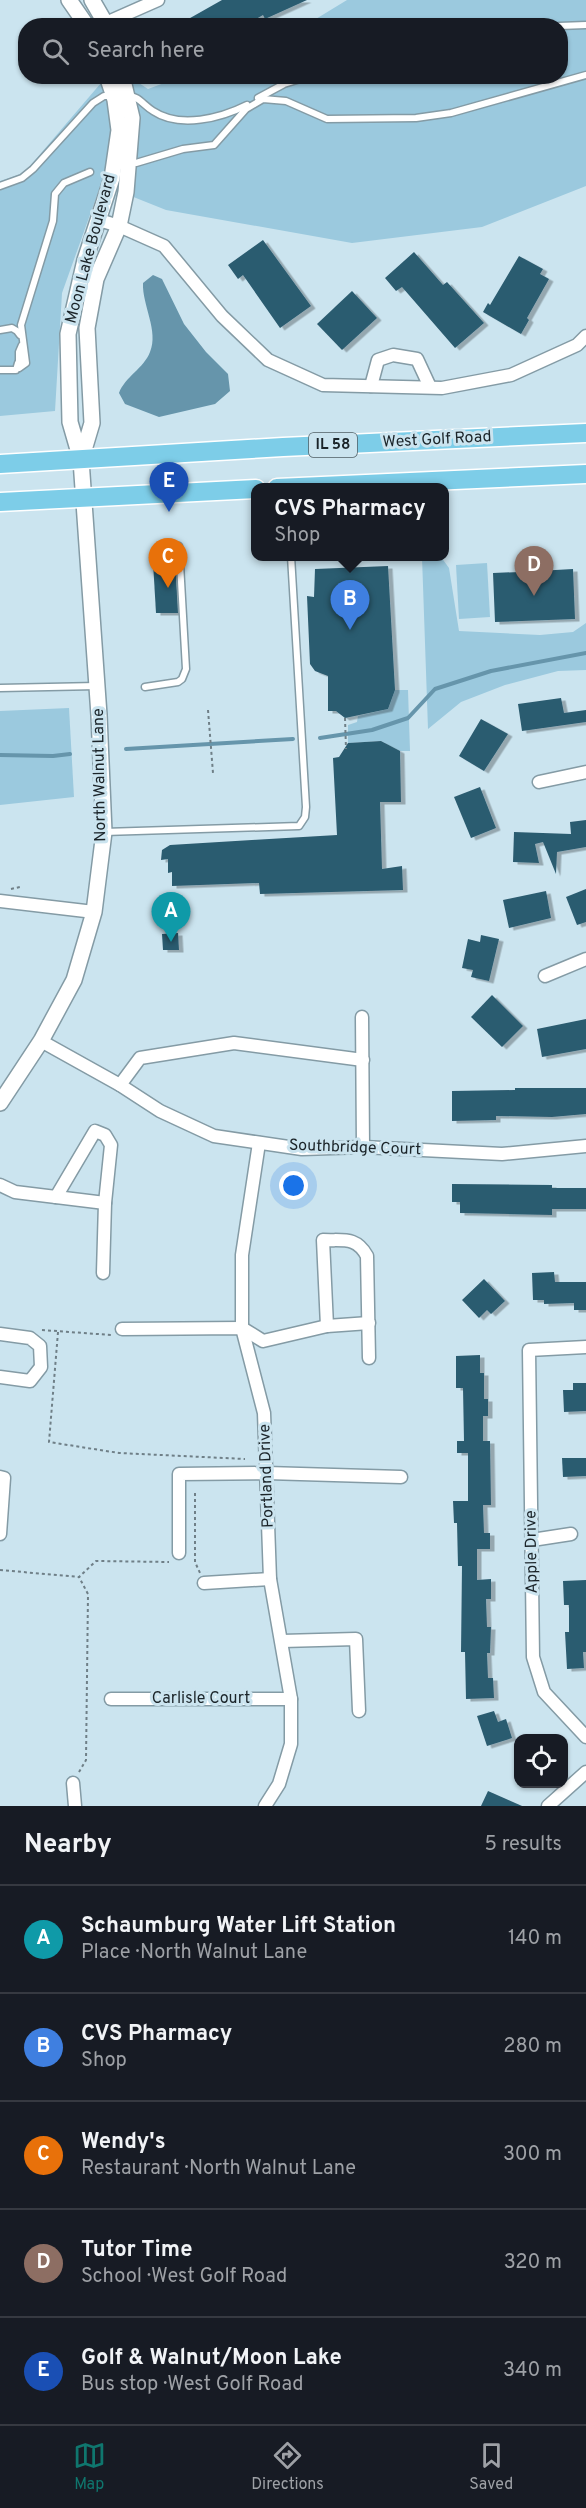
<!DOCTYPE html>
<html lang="en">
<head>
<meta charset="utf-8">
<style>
  body { margin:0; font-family:Overpass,sans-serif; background:#20242c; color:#f1f3f6 }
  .controls { position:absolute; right:18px; bottom:18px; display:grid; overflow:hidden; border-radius:12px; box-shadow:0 2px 4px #0004 }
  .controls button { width:54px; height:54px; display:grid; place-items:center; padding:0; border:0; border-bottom:2px solid #363941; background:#171b24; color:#f1f3f6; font:30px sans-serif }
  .you { position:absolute; left:294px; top:1186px; width:21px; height:21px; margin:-15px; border:4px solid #fff; border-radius:50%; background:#1a73e8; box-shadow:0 0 0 9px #1a73e833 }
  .badge { display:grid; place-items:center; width:39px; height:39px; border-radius:50%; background:#0f766e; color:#fff; font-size:20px; font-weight:700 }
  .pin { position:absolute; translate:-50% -50px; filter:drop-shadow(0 2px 3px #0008) }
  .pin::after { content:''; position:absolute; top:32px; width:21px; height:18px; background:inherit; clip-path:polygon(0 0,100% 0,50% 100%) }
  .popup { position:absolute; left:251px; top:483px; width:198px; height:78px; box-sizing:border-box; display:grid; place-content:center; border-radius:12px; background:#171b24; filter:drop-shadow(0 2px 4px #0005); font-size:20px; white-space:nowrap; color:#9ea1a6 }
  .popup b { font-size:22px; color:#f1f3f6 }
  .popup::after { content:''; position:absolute; left:50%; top:100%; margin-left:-12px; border:12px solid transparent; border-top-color:#171b24 }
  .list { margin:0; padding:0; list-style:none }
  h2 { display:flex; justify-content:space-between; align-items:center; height:78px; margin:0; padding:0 24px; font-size:26px }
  h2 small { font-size:20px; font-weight:400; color:#9ea1a6 }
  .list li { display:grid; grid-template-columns:39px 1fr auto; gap:18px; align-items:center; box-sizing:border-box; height:108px; padding:0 24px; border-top:2px solid #363941 }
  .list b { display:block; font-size:22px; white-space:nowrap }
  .list p { margin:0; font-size:20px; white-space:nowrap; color:#9ea1a6 }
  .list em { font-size:20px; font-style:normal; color:#9ea1a6 }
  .icon { flex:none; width:33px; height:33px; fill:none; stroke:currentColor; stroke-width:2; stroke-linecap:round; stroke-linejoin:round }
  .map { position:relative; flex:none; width:586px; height:1806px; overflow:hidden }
  .search { position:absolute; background:#171b24; box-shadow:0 2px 4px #0004; left:18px; right:18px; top:18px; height:66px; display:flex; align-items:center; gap:15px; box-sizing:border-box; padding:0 21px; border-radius:24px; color:#9ea1a6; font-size:22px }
  .sheet { height:618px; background:#171b24 }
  nav { display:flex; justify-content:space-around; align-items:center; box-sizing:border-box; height:84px; border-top:2px solid #363941; background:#171b24; font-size:16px; color:#9ea1a6 }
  nav a { display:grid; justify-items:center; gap:3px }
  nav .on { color:#0f766e }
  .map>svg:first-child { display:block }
</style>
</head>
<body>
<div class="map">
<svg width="586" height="1806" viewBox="0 0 586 1806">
  <defs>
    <filter id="shadow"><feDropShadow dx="4.5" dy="2.5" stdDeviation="0" flood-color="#0004"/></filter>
  </defs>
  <rect width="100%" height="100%" fill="#cbe4ef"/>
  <g fill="#9bc9de">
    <path d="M347 0H586V186L482 227 352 243 166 210 101 184 62 293 55 411 0 416V181L24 173 101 83 133 79 148 89 183 76H560V26L306 25Z"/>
    <path d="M422 557H441L449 568 459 631 540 635 573 632 586 623V670L558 671 505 685 461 702 428 729Z"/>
    <path d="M487 563 490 617 459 619 456 565Z"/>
    <path d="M395 690H408L410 751H400L381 741 348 743V725L357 722 358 716 388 709Z"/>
    <path d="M69 708 74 797 0 805V711Z"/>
  </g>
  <path fill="#6695ab" d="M153 275 162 279 184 324 206 352 228 374 230 391 215 404 159 417 125 404 119 393C125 377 144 368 150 352 159 331 142 305 143 283Z"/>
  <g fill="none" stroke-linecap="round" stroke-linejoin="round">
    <g stroke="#6695ab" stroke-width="4">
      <path d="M320 738 372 730 408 718 435 689 491 671 586 653"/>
      <path d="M126 749 293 739"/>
      <path d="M0 755 53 756 70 754"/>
    </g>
  </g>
  <g fill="#2c5b6f" filter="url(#shadow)">
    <path d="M222 0H307L265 19 263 15 244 26H176Z"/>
    <path d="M263 240 311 306 280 328 243 275 238 279 228 265Z"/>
    <path d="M414 252 443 285 447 282 484 323 455 348 402 287 396 291 385 278Z"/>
    <path d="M519 256 543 269 540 274 549 279 527 318 529 320 521 334 483 312 488 303 490 305Z"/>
    <path d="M352 291 377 318 342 350 317 324Z"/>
    <path d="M175 561 178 613H156L153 562Z"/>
    <path d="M388 566 395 690 388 709 345 718 336 711H328V676L315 671 310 664 307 596 314 597 315 569Z"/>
    <path d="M538 567V571L573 569 575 619 495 622 493 573 520 572V568Z"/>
    <path d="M561 698 564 713 586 710V722L522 731 518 704Z"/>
    <path d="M481 719 508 734 484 771 459 756Z"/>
    <path d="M381 741 400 751 401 802H380L382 869 402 866 403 890 260 894 259 883 172 886V872L168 873V859L161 860 162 850 170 845 337 835 333 758 339 757 348 743Z"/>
    <path d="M480 787 496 828 471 838 454 797Z"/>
    <path d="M586 820V847L557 852 556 874 543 842 535 844 539 863 513 862 514 832 571 834 570 822Z"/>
    <path d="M586 889V922L577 925 566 897Z"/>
    <path d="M546 891 551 918 509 928 503 900Z"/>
    <path d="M178 933 179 950H163L162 934Z"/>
    <path d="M481 935 499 939 489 981 471 977 473 970 462 968 468 939 480 942Z"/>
    <path d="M492 995 523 1026 502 1047 471 1017Z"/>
    <path d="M586 1019V1049L542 1057 537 1029Z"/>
    <path d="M515 1088H586V1114L552 1117 496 1116V1120L452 1121V1091L515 1090Z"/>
    <path d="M452 1184 552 1185V1188H586V1209H552V1215L460 1213V1202H452Z"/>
    <path d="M554 1272 555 1282H586V1310H574V1303L544 1304V1300H533L532 1273Z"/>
    <path d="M484 1279 505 1301 491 1314 487 1310 479 1318 462 1300Z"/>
    <path d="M480 1355V1373H484V1399H488V1416H483V1441H490L491 1505H483L484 1533H490V1549H477V1580L491 1579V1599H486L487 1627H491L490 1653H487L488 1678H493L494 1698 466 1699 465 1652H461L462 1566H458L457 1523H454L453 1501H468V1453H457V1441H464L463 1388H456V1356Z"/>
    <path d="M573 1383H586V1411L564 1412 563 1390H573Z"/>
    <path d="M562 1458H586V1476L563 1477Z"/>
    <path d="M586 1580V1652H583L584 1668 567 1669 565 1632H569V1605H564L563 1581Z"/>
    <path d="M494 1711 498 1722 506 1719 512 1738 487 1746 477 1716Z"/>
    <path d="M488 1791 522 1806H481Z"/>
  </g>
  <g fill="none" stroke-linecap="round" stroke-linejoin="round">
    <defs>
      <g id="service">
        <path d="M559 26 586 25"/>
        <path d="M126 95C139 96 143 105 153 111 180 129 221 118 247 105"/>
        <path d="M258 98 284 84 310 76"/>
        <path d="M136 163 183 149 214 145 246 109 263 99 286 101 327 119 416 118 451 113 586 75"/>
        <path d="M0 186 22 178 33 169 93 103 104 96H113"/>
        <path d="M0 330 12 328 17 331 20 335"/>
        <path d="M26 363 22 364V345L19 352V368L26 363 21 325 53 221 55 194 64 183 90 172"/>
        <path d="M0 370H16L18 363"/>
        <path d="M145 687 178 682 182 679 186 669 179 546"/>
        <path d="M0 688 97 686"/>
        <path d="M104 832 299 826 305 817 306 807 291 556"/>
      </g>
      <g id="minor">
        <path d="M99 26 158 0"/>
        <path d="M99 220 119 226 164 246 222 316 268 360 323 385 442 388 511 375 577 345 586 336"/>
        <path d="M371 386 378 360 393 355 417 359 430 387"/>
        <path d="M539 782 586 772"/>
        <path d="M0 901 94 912"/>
        <path d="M545 976 586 959"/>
        <path d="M362 1017 363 1147"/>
        <path d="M41 1041 120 1085 160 1111 214 1136 302 1149 363 1147 502 1154 586 1146"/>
        <path d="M120 1085 140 1058 234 1043 363 1060"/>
        <path d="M259 1143 242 1255V1328L264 1413 270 1579 291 1699V1744L279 1784 265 1806"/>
        <path d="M0 1185 15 1192 105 1203"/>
        <path d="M56 1197 95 1131 105 1135 111 1145 105 1203 103 1273"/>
        <path d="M327 1326 323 1240C343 1241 356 1236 367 1256L369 1358"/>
        <path d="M122 1329 242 1328 263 1341 327 1326 369 1323"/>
        <path d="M0 1334 30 1338 40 1346 41 1367 30 1381 0 1377"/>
        <path d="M586 1347 529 1350 533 1657 544 1692 586 1737"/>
        <path d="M0 1477 4 1478 0 1534"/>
        <path d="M532 1540 571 1534"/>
        <path d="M179 1553V1474L267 1473 401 1477"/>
        <path d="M204 1583 270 1579"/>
        <path d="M282 1641 356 1639 359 1711"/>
        <path d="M111 1699H291"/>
        <path d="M73 1783 75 1806"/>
        <path d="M548 1806 586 1772"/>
      </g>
      <g id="tertiary">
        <path d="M69 0 87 26"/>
        <path d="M92 0 107 26"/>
        <path d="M81 460 92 423 87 328 96 279 119 226 126 192 132 118 122 76"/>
        <path d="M0 1103 41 1041 74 980 94 912 104 832 99 715 81 460 70 422 68 334 85 260 112 178 119 130 115 100 107 76"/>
      </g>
      <g id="primary">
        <path d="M0 464 283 447 586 433"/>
        <path d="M277 488 586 474"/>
        <path d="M0 502 256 489"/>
      </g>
    </defs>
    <use href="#service" stroke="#849ba5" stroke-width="9"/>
    <use href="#minor" stroke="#849ba5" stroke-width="15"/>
    <use href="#tertiary" stroke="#849ba5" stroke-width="18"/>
    <use href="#primary" stroke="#fff" stroke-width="21"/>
    <g stroke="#6f7f87" stroke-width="2" stroke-dasharray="3 3" stroke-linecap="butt">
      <path d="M208 710 213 773"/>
      <path d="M345 718 346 749"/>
      <path d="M11 889 20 887"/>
      <path d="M42 1330 111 1335"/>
      <path d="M58 1332 49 1442 119 1453 245 1459"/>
      <path d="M195 1493V1562L200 1573"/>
      <path d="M0 1570 79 1577 96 1561 169 1562"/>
      <path d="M79 1772 86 1760 88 1594 79 1577"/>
    </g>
    <use href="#service" stroke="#fff" stroke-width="6"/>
    <use href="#minor" stroke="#fff" stroke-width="12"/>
    <use href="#tertiary" stroke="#fff" stroke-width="15"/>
    <use href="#primary" stroke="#7dcde8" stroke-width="18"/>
  </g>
  <g text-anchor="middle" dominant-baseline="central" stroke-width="6" stroke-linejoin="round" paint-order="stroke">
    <rect fill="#cbe4ef" stroke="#505e64" stroke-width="1.5" x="309" y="433" width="48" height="24" rx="4.5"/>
    <g font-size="15" font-weight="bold" fill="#1b2429">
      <text x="333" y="445">IL 58</text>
    </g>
    <g font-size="16" fill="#1b2429" stroke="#cbe4ef">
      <text transform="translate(91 249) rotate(-75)">Moon Lake Boulevard</text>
      <text transform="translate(437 440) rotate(-3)">West Golf Road</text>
      <text transform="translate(100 775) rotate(-91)">North Walnut Lane</text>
      <text transform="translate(355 1148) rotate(2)">Southbridge Court</text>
      <text transform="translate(267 1476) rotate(-92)">Portland Drive</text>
      <text transform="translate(532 1552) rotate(-91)">Apple Drive</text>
      <text x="201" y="1699">Carlisle Court</text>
    </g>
  </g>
</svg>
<div class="controls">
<button><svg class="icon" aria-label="locate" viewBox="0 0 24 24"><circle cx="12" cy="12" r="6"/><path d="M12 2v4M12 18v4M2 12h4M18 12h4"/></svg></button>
</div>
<div class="you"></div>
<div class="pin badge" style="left:171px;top:942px;background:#0f9aa8">A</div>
<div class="pin badge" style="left:350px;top:630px;background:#3f7fe0">B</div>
<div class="popup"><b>CVS Pharmacy</b>Shop</div>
<div class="pin badge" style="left:168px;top:588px;background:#e8710a">C</div>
<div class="pin badge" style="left:534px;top:596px;background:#8d6e63">D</div>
<div class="pin badge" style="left:169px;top:512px;background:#1a4fb4">E</div>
<div class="search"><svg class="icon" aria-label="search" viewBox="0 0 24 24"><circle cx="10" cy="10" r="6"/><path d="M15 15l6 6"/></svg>Search here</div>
</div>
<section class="sheet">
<h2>Nearby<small>5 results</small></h2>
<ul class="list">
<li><span class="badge" style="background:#0f9aa8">A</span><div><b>Schaumburg Water Lift Station</b><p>Place · North Walnut Lane</p></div><em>140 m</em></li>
<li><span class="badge" style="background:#3f7fe0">B</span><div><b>CVS Pharmacy</b><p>Shop</p></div><em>280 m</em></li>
<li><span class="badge" style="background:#e8710a">C</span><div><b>Wendy's</b><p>Restaurant · North Walnut Lane</p></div><em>300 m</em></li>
<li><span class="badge" style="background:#8d6e63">D</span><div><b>Tutor Time</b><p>School · West Golf Road</p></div><em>320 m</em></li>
<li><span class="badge" style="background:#1a4fb4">E</span><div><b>Golf &amp; Walnut/Moon Lake</b><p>Bus stop · West Golf Road</p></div><em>340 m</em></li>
</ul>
</section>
<nav>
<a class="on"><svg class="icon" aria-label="map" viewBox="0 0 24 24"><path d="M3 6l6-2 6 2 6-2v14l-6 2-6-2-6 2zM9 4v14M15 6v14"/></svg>Map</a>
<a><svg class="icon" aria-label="directions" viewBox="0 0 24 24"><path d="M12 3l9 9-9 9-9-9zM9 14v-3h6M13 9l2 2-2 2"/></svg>Directions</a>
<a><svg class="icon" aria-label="saved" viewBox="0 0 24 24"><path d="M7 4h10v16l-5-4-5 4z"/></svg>Saved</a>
</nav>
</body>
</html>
